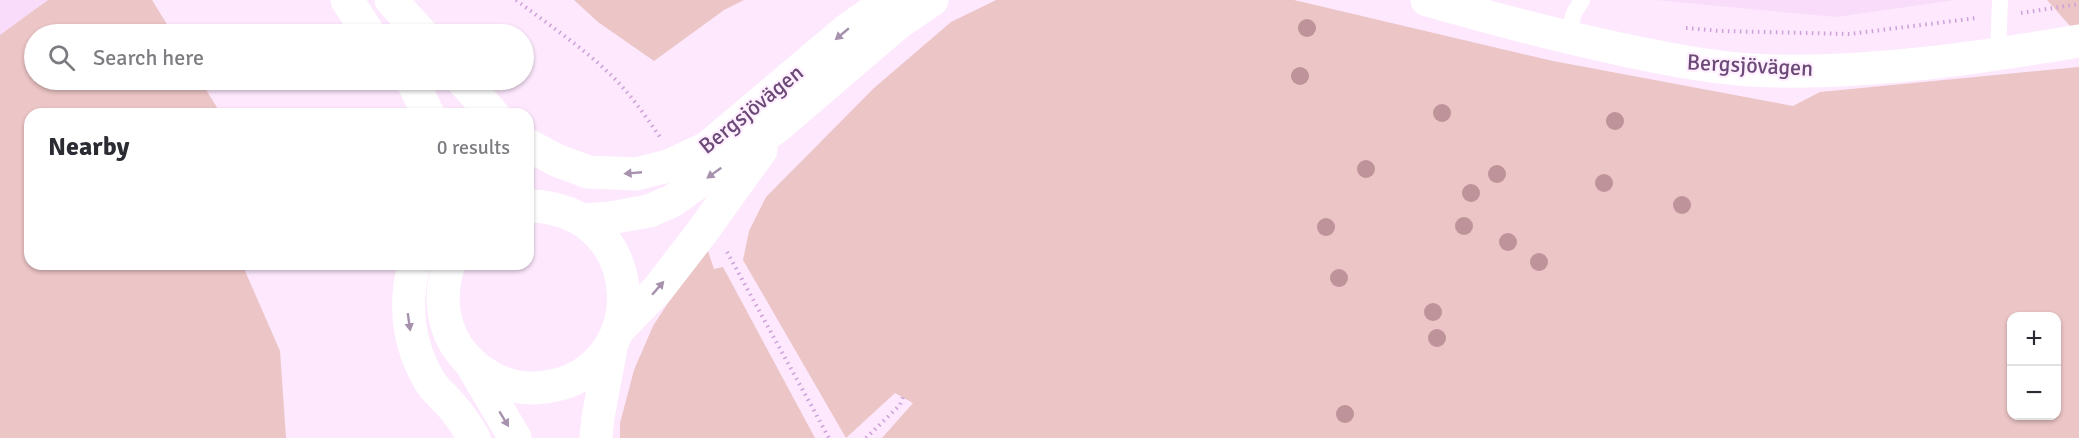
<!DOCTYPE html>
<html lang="en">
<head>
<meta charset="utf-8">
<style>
  body { margin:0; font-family:Signika,sans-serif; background:#f2f2f3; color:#2b2b33 }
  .controls { position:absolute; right:18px; bottom:18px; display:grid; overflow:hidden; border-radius:12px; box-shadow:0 2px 4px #0004 }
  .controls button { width:54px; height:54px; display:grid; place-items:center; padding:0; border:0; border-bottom:2px solid #e1e1e2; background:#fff; color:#2b2b33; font:30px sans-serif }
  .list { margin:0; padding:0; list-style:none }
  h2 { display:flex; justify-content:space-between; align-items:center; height:78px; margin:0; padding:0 24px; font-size:26px }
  h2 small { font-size:20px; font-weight:400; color:#7c7c81 }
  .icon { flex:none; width:33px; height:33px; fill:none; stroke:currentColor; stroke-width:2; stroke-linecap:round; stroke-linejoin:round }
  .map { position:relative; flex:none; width:2079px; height:438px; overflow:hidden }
  .search { position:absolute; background:#fff; box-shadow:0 2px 4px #0004; left:24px; top:24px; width:510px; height:66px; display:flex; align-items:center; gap:15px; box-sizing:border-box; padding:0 21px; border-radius:33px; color:#7c7c81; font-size:22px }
  .panel { position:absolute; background:#fff; box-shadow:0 2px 4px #0004; left:24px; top:108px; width:510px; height:162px; border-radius:18px }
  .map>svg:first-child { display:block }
</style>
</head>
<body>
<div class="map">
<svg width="2079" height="438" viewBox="0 0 2079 438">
  <rect width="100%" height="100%" fill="#fde8fd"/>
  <g fill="#f8dcfa">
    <path d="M0 0H48L0 35Z"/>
    <path d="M1656 0H1955L1836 17Z"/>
  </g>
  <g fill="#ecc5c6" fill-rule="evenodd">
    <path d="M48 0H152L173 34H34V80H200L221 114H30V264H242L280 351 286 438H0V35Z"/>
    <path d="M574 0H744L724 10 654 61 598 22Z"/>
    <path d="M996 0H1294L1553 61 1793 106 1820 92 2079 67V438H882L913 403 895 393 846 438 743 260 749 231 766 197 874 88 951 22ZM2012 316H2056V416H2012Z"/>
    <path d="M2047 0H2079V36Z"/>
    <path d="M706 245 714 269 723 267 815 438H620V423L634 370 653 326Z"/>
  </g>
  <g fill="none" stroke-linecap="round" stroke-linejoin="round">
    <g stroke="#cca1d9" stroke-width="4" stroke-dasharray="1.5 4.5" stroke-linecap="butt">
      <path d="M516 0C549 25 585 49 614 78 632 96 646 117 660 137"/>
      <path d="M2021 13 2079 4"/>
      <path d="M1686 28 1720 31 1850 34 1977 18"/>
      <path d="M727 252 829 438"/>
      <path d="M866 438 900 405 903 397"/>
    </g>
    <g stroke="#fff" stroke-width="16">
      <path d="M1567 38 1574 13 1582 0"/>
      <path d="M1998 54 2000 0"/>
    </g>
    <g stroke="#fff" stroke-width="33">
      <path d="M347 0 369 34"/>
      <path d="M391 0 422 34"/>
      <path d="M1427 0C1494 19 1561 37 1629 51 1676 61 1724 70 1773 71 1875 73 1978 58 2079 41"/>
      <path d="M412 80 428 114"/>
      <path d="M462 80 493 114"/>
      <path d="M528 145 556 160 588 172 636 174 668 166 707 148 848 29 890 0"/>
      <path d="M582 220 610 218 649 211 672 201 778 126 897 24 932 0"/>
      <path d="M414 264C404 304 408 344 429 380 434 389 443 396 450 404 459 414 467 426 474 438"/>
      <path d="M449 264C438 297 442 332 466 358 484 377 509 389 535 388 654 383 654 207 528 206"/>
      <path d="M618 330 658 289 702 232 761 150"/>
      <path d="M473 367 515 438"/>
      <path d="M596 438 598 417 612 343"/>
    </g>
  </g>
  <g fill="#be9399">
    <circle cx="1307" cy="28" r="9"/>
    <circle cx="1300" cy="76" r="9"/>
    <circle cx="1442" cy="113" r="9"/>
    <circle cx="1615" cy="121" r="9"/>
    <circle cx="1366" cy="169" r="9"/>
    <circle cx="1497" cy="174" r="9"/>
    <circle cx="1604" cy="183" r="9"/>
    <circle cx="1471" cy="193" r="9"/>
    <circle cx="1682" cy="205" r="9"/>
    <circle cx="1464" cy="226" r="9"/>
    <circle cx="1326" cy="227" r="9"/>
    <circle cx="1508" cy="242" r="9"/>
    <circle cx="1539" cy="262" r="9"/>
    <circle cx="1339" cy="278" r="9"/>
    <circle cx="1433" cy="312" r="9"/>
    <circle cx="1437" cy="338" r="9"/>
    <circle cx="1345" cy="414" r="9"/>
  </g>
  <defs><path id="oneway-solid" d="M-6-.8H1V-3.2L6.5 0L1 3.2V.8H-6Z" transform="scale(1.5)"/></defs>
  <g fill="#a792ae">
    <use href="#oneway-solid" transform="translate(842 34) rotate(140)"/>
    <use href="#oneway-solid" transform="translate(633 173) rotate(175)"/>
    <use href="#oneway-solid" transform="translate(714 173) rotate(144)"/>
    <use href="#oneway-solid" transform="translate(658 288) rotate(-49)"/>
    <use href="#oneway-solid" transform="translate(409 322) rotate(82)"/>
    <use href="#oneway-solid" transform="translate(504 419) rotate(59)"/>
  </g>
  <g text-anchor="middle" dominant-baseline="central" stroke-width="4.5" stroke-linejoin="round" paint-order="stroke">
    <g font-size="22" fill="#6c4a78" stroke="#ffefff">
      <text transform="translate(1750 65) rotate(3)">Bergsjövägen</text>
      <text transform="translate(751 109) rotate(-39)">Bergsjövägen</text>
    </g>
  </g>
</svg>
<div class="controls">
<button>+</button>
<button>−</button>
</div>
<div class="search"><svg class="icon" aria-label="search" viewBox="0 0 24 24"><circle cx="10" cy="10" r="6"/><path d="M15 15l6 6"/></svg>Search here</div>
<section class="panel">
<h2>Nearby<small>0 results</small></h2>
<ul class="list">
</ul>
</section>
</div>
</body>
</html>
